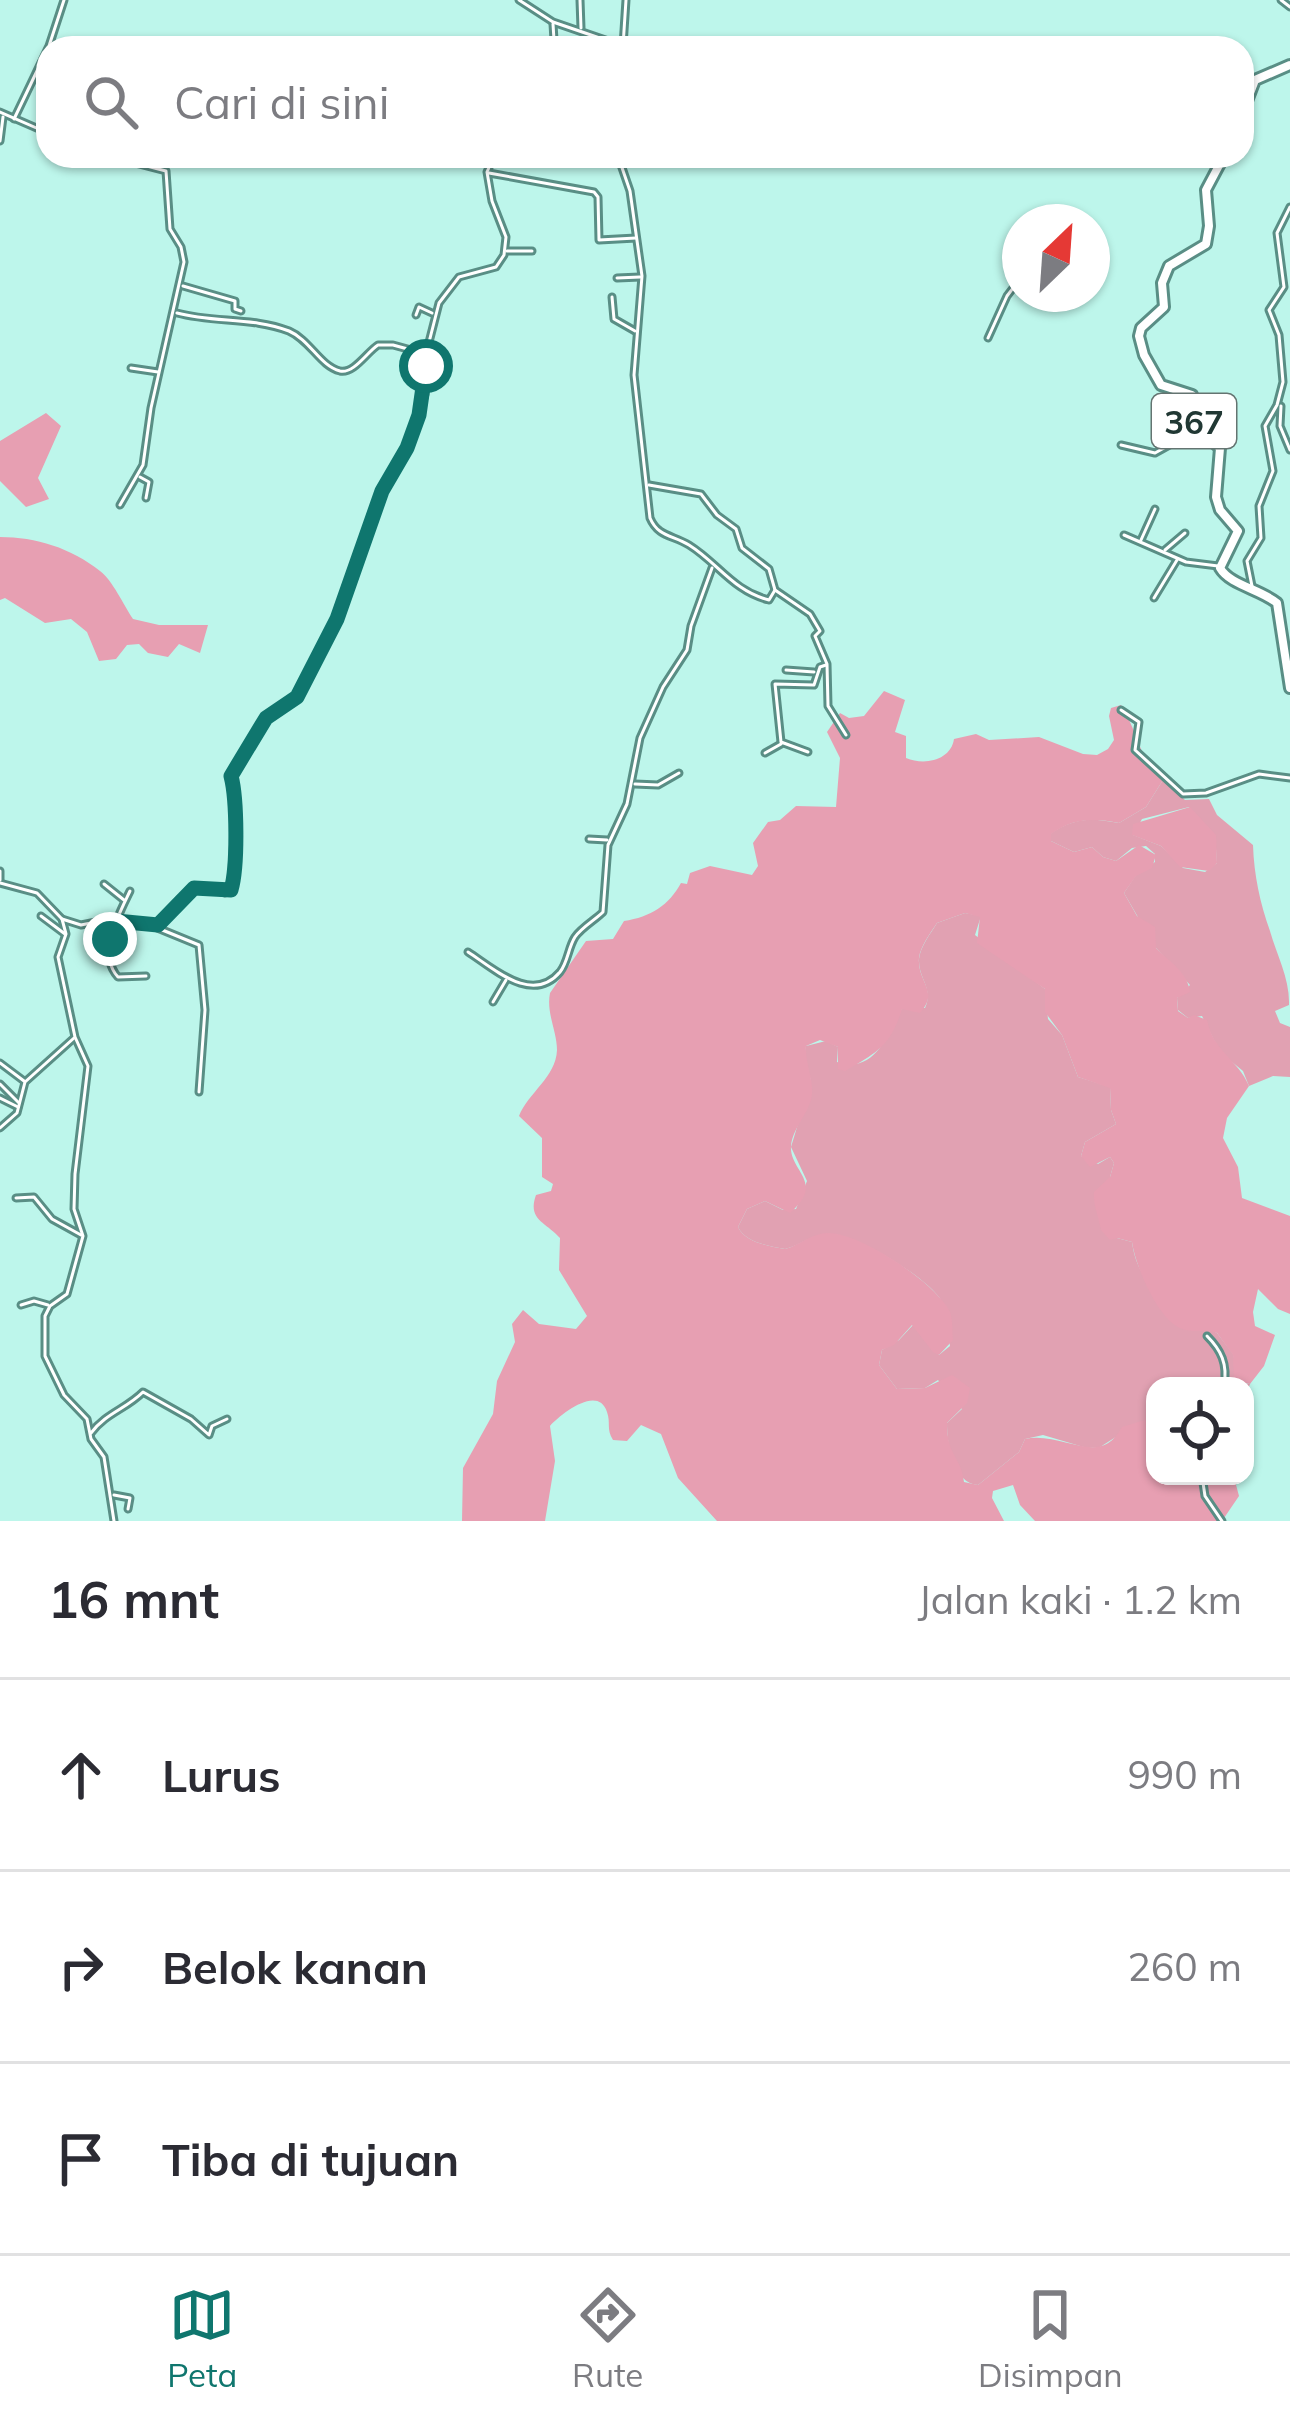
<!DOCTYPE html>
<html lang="id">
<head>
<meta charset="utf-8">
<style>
  body { margin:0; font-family:Mulish,sans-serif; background:#f7f7f7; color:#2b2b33 }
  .controls { position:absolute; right:36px; bottom:36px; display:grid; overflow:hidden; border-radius:24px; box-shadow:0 3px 9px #0004 }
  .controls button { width:108px; height:108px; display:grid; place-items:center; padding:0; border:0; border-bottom:3px solid #e1e1e2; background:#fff; color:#2b2b33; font:60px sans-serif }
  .compass { position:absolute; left:1002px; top:204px; width:108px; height:108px; border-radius:50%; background:#fff; box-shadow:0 3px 9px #0004; rotate:25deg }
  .stop { position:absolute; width:36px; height:36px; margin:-27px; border:9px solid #0f766e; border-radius:50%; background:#fff }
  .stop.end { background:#0f766e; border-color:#fff; box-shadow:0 3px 12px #0008 }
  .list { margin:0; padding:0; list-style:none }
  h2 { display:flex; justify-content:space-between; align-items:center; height:156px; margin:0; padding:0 48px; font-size:51px }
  h2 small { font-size:39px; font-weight:400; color:#7c7c81 }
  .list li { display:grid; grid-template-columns:78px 1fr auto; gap:36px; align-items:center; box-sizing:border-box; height:192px; padding:0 48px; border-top:3px solid #e1e1e2 }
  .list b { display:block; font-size:45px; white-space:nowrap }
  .list em { font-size:39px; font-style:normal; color:#7c7c81 }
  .icon { flex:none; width:66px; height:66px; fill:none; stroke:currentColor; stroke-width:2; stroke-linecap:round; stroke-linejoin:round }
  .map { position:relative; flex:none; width:1290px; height:1521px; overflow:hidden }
  .search { position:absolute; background:#fff; box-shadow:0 3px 9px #0004; left:36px; right:36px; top:36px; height:132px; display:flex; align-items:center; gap:30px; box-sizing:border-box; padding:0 42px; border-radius:36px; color:#7c7c81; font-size:45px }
  .sheet { height:732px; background:#fff }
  nav { display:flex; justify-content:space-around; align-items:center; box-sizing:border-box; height:168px; border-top:3px solid #e1e1e2; background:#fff; font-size:33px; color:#7c7c81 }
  nav a { display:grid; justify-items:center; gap:6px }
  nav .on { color:#0f766e }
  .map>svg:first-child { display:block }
</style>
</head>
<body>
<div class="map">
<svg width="1290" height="1521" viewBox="0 0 1290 1521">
  <rect width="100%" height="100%" fill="#bdf6eb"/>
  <g fill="#e1a1b2" fill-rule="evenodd">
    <path d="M1163 780 1185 800 1209 799 1217 815 1253 845C1254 875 1260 903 1270 931 1277 956 1290 979 1289 1005L1275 1011 1280 1023 1290 1027V1077L1273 1076 1249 1086 1243 1071 1220 1052 1202 1016 1188 1018 1178 1010 1177 998 1190 985 1156 948 1124 893 1136 875 1155 862V854L1146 846 1132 848 1116 861 1103 857 1092 847 1074 852 1051 841 1050 834C1076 817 1091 818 1119 823L1146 807ZM1189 807 1215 835 1217 863 1205 872 1183 868 1161 846 1133 835 1142 819Z"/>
    <path d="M965 913 981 916 975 935 1045 989 1048 1019 1062 1035 1078 1077 1110 1087 1111 1110 1116 1124 1085 1142 1081 1156 1098 1164 1110 1157 1114 1163 1110 1177 1117 1238 1132 1242C1136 1272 1148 1277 1156 1302L1217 1333 1233 1354 1239 1383 1250 1384 1245 1397V1386H1155V1466L1147 1454 1150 1425 1119 1435 1100 1447 1087 1448 1043 1435 1025 1439 1019 1452 978 1485C953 1483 947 1445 947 1423L962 1409 938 1380 925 1388 897 1389 879 1365 882 1350 899 1340 913 1325 939 1355 950 1346C948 1332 947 1312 941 1300 928 1278 855 1233 829 1234 812 1234 801 1245 785 1249 769 1246 746 1243 738 1227L747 1209 765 1201 783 1210 796 1209 807 1181 791 1147 811 1081 805 1060 806 1046 826 1041 838 1047 837 1062C875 1074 887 1036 902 1008H925C934 988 918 979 919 959 920 947 931 933 937 923Z"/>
  </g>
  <g fill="#e79fb2">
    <path d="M46 413 61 426 38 478 49 499 26 507 0 481V441Z"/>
    <path d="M0 537C36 537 71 548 100 571 113 581 123 604 133 619L159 625H208L200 653 179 644 168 657 148 653 139 644 127 645 116 659 99 661 87 632 71 619 45 623 5 598 0 600Z"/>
    <path d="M884 691 905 700 895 732 906 736V758C925 766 951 760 954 739L976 734 989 740 1039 737 1083 754 1097 755 1108 749 1114 740 1109 716 1111 708 1121 705C1138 731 1139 761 1163 780L1146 807 1119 823C1093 818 1074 818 1051 834V841L1074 852 1092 847 1103 857 1116 861 1139 845 1156 855 1152 868 1136 876 1124 893 1137 916 1155 927 1156 948C1168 961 1188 972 1190 992L1177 998 1178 1011 1188 1018 1194 1015 1207 1020C1214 1053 1238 1059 1249 1086L1227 1118 1223 1138 1238 1167 1242 1198 1290 1216V1314L1278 1309 1258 1289 1253 1312 1255 1326 1275 1335 1264 1366 1250 1384 1234 1381 1233 1355 1217 1333C1203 1328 1190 1334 1178 1327 1157 1316 1135 1265 1132 1242L1117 1238 1110 1240 1101 1230C1099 1218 1093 1205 1094 1192L1110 1177 1114 1163 1110 1157 1090 1167 1081 1156 1085 1142 1116 1124 1111 1110 1110 1088 1078 1077 1062 1035 1045 1012V989L977 943 980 917 965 913 937 923C931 932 920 947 919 958 917 982 940 991 920 1013L902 1009C890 1047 876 1053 845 1071L838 1069V1047L820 1040 806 1046C805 1063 813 1077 812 1093 811 1112 793 1126 791 1146 789 1171 826 1182 790 1213L765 1201 747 1209 738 1227C746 1243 769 1246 785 1249 800 1245 812 1233 828 1233 861 1233 936 1283 950 1312 953 1320 952 1332 953 1340L939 1355 933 1352 912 1325 894 1345 882 1350 879 1365 897 1389 925 1388 952 1375 970 1388 967 1403 947 1423C947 1457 961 1456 964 1482L978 1485 1019 1452 1025 1439C1063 1431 1100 1469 1122 1427L1145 1420 1150 1425 1147 1454 1155 1466V1476L1190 1480 1200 1476H1239L1235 1481 1239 1496 1222 1521H1035L1020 1505 1013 1485 993 1491 992 1498 1004 1521H717L678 1478 661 1434 641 1425 627 1441 613 1440C606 1429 611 1423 607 1412 598 1384 560 1415 550 1426L555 1461 545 1521H462L463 1468 493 1414 497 1381 515 1342 512 1324 523 1310 539 1324 576 1329 587 1316 559 1270 560 1238C546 1222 527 1220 536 1195L551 1191 553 1184 542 1177V1138L519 1116C528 1093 556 1077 557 1050 557 1031 546 1013 550 993L586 941 613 939 624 921C651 917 669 905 681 883L687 884 690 873 710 866 752 875 758 866 753 843 768 822 780 820 796 806 836 807 840 758 827 732 840 713 849 718 864 716Z"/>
    <path d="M1190 807 1216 835 1217 863 1209 871 1180 867 1161 846 1132 835 1133 824Z"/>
  </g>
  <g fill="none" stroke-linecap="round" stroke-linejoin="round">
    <defs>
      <g id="street">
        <path d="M519 0 553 22 623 46"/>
        <path d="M580 0 581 28"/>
        <path d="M1281 0 1290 7"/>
        <path d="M49 46 64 0"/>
        <path d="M623 46 626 0"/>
        <path d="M548 48 554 40 553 24"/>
        <path d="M0 112 48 133"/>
        <path d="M14 119 48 48"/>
        <path d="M0 141 3 117"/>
        <path d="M76 156 85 162 97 156"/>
        <path d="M108 156 166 171 170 229 181 247 184 262 151 408 143 465 120 505"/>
        <path d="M618 156 630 191 642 276 634 375 650 518C658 537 673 535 689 545 718 563 733 591 769 600L775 590"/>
        <path d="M489 173 594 192 598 197 599 240 636 238"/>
        <path d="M507 251H532"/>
        <path d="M617 278 640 277"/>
        <path d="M183 286 235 301V309L241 311"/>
        <path d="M612 297 614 319 635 331"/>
        <path d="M177 313C214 323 253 317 289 331 310 340 320 366 340 371 354 374 367 352 378 345H393L426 354"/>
        <path d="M416 315 419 307 432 313"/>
        <path d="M988 338 1007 296 1020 279"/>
        <path d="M131 368 158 372"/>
        <path d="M1281 406 1280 426 1290 450"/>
        <path d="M1121 445 1155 453 1191 433"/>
        <path d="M140 477 149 482 146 498"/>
        <path d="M649 485 701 494 717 515 736 529 742 548 769 569 775 590 810 614 820 631 815 636 827 664 828 706 846 735"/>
        <path d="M1124 535 1186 562 1218 566"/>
        <path d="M1141 540 1155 509"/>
        <path d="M1165 550 1185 533"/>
        <path d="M1252 586 1247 561 1261 538 1259 506 1273 471 1265 426 1277 405 1283 382 1279 335 1269 310 1284 287 1277 233 1290 207"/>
        <path d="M1154 598 1177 560"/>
        <path d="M786 670 814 672"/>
        <path d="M1121 710 1139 722 1135 750 1183 794 1206 793 1259 774 1290 778"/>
        <path d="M808 752 781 742 775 684 814 685 820 667 826 665"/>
        <path d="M765 753 781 744"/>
        <path d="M635 784 658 785 679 773"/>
        <path d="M589 839 607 840"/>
        <path d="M0 871V880"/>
        <path d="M0 883 37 893 62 919 66 934 58 957 75 1037 88 1066 75 1174 74 1209 83 1236 67 1294 50 1306 45 1316V1356L64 1395 87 1419 91 1439 104 1457 114 1521"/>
        <path d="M104 884 124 900"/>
        <path d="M130 891C118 916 97 954 118 977L146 976"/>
        <path d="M41 916 65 934"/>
        <path d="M62 919 81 925 106 920 156 926C182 899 184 880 225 893L231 890 236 800 231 776 267 716 297 697 340 614 383 491 407 448 419 415 425 394 426 354 439 303 459 277 496 267 504 255 506 237 492 201 487 172 494 156"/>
        <path d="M155 927 199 945 205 1010 199 1092"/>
        <path d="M468 952C493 968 532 1005 560 972 568 962 568 948 575 937 582 927 595 920 603 912L608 845 627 804 640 738 663 687 687 650 691 626 712 568"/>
        <path d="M493 1002 506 980"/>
        <path d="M0 1063 24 1081"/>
        <path d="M0 1084 19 1103"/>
        <path d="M0 1098 18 1107"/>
        <path d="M0 1128 17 1113 25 1082 74 1038"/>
        <path d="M16 1198 34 1197 52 1219 81 1235"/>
        <path d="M21 1305 34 1301 48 1305"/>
        <path d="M1207 1336C1221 1350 1228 1364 1224 1386"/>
        <path d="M91 1433C106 1413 126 1409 143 1392L191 1419 209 1435 212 1426 227 1419"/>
        <path d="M1202 1476 1205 1496 1222 1521"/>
        <path d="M114 1495 130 1498 128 1509"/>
      </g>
      <g id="primary">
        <path d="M1242 114 1255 80 1290 65"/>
        <path d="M1224 156 1206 190 1209 226 1206 244 1169 266 1162 283 1164 307 1141 328 1139 336 1144 355 1161 385 1192 395 1195 437 1212 441 1220 448 1216 497 1220 510 1238 531 1220 568C1230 585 1260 589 1277 603L1290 688"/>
      </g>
    </defs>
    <use href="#street" stroke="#598e85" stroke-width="9"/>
    <use href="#primary" stroke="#598e85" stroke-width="14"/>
    <use href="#street" stroke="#fff" stroke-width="3"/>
    <use href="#primary" stroke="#fff" stroke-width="8"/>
  </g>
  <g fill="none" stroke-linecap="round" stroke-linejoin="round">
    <path stroke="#0f766e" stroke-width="15" d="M110 939 116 921 158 925 194 888 231 890C238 866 237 799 231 776L266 718 297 697 337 619 382 491 407 448 419 415 426 366"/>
  </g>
  <g text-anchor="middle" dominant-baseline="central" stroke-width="12" stroke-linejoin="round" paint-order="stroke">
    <rect fill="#fff" stroke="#647471" stroke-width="3" x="1152" y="394" width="84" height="54" rx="9"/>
    <g font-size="33" font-weight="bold" fill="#213834">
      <text x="1194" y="421">367</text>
    </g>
  </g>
</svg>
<div class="controls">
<button><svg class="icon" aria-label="locate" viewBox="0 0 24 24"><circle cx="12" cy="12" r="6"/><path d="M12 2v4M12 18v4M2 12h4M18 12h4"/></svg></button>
</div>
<svg class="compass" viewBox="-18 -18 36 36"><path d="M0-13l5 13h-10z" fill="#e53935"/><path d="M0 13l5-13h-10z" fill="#7c7c81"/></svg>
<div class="stop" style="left:426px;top:366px"></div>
<div class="stop end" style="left:110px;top:939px"></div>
<div class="search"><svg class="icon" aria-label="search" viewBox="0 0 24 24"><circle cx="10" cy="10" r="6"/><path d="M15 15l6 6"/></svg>Cari di sini</div>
</div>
<section class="sheet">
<h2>16 mnt<small>Jalan kaki · 1.2 km</small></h2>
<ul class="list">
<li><svg class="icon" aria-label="ahead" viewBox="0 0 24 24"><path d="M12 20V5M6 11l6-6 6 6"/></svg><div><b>Lurus</b></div><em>990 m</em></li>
<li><svg class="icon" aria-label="right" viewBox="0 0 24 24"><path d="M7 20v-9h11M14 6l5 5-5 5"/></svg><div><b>Belok kanan</b></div><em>260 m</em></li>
<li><svg class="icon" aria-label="arrive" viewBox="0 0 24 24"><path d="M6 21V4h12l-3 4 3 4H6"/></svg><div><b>Tiba di tujuan</b></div></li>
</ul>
</section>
<nav>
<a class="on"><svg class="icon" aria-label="map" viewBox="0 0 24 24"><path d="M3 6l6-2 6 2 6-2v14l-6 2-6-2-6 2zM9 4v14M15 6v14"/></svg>Peta</a>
<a><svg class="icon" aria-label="directions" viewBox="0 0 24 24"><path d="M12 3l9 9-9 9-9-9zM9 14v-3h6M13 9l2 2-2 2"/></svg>Rute</a>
<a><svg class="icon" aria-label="saved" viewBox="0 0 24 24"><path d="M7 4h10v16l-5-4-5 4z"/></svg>Disimpan</a>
</nav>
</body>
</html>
